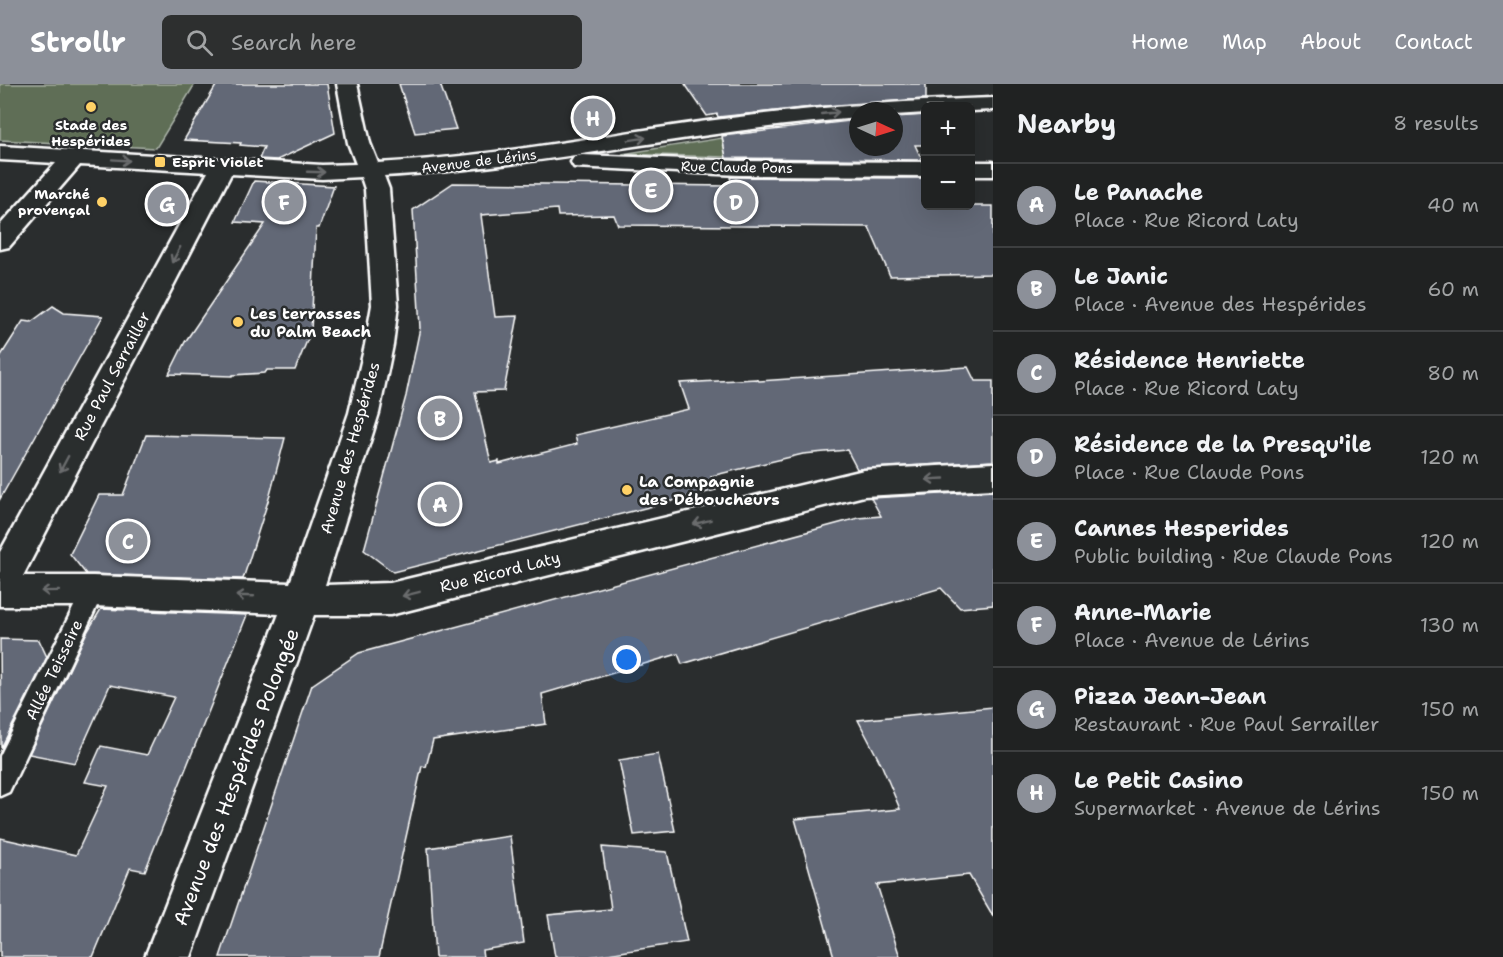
<!DOCTYPE html>
<html lang="en">
<head>
<meta charset="utf-8">
<style>
  body { margin:0; font-family:"Shantell Sans",sans-serif; background:#2d2f2f; color:#f1f3f6 }
  .controls { position:absolute; right:18px; top:18px; display:grid; overflow:hidden; border-radius:9px; box-shadow:0 6px 24px #0002 }
  .controls button { width:54px; height:54px; display:grid; place-items:center; padding:0; border:0; border-bottom:2px solid #3d3f40; background:#202222; color:#f1f3f6; font:30px sans-serif }
  .compass { position:absolute; left:849px; top:18px; width:54px; height:54px; border-radius:50%; background:#202222; box-shadow:0 6px 24px #0002; rotate:94deg }
  .you { position:absolute; left:627px; top:576px; width:21px; height:21px; margin:-15px; border:4px solid #fff; border-radius:50%; background:#1a73e8; box-shadow:0 0 0 9px #1a73e833 }
  .badge { display:grid; place-items:center; width:39px; height:39px; border-radius:50%; background:#8c9099; color:#fff; font-size:20px; font-weight:700 }
  .pin { position:absolute; translate:-50% -50%; border:3px solid #fff; box-shadow:0 2px 6px #0006 }
  .list { margin:0; padding:0; list-style:none }
  h2 { display:flex; justify-content:space-between; align-items:center; height:78px; margin:0; padding:0 24px; font-size:26px }
  h2 small { font-size:20px; font-weight:400; color:#a2a4a5 }
  .list li { display:grid; grid-template-columns:39px 1fr auto; gap:18px; align-items:center; box-sizing:border-box; height:84px; padding:0 24px; border-top:2px solid #3d3f40 }
  .list b { display:block; font-size:22px; white-space:nowrap }
  .list p { margin:0; font-size:20px; white-space:nowrap; color:#a2a4a5 }
  .list em { font-size:20px; font-style:normal; color:#a2a4a5 }
  .icon { flex:none; width:33px; height:33px; fill:none; stroke:currentColor; stroke-width:2; stroke-linecap:round; stroke-linejoin:round }
  .map { position:relative; flex:none; width:993px; height:873px; overflow:hidden }
  header { display:flex; align-items:center; gap:36px; box-sizing:border-box; height:84px; padding:0 30px; background:#8c9099; color:#fff }
  header strong { font-size:28px }
  nav { display:flex; gap:33px; margin-inline-start:auto; font-size:21px }
  .search { width:420px; height:54px; background:#2d2f2f; display:flex; align-items:center; gap:15px; box-sizing:border-box; padding:0 21px; border-radius:9px; color:#a2a4a5; font-size:22px }
  main { display:flex }
  aside { flex:1; background:#202222 }
  .map>svg:first-child { display:block }
</style>
</head>
<body>
<header>
<strong>Strollr</strong>
<div class="search"><svg class="icon" aria-label="search" viewBox="0 0 24 24"><circle cx="10" cy="10" r="6"/><path d="M15 15l6 6"/></svg>Search here</div>
<nav><a>Home</a><a>Map</a><a>About</a><a>Contact</a></nav>
</header>
<main>
<div class="map">
<svg width="993" height="873" viewBox="0 0 993 873">
  <rect width="100%" height="100%" fill="#2a2d2e"/>
  <filter id="ink" filterUnits="userSpaceOnUse"><feTurbulence type="fractalNoise" baseFrequency=".0167" numOctaves="2"/><feDisplacementMap in="SourceGraphic" scale="12" xChannelSelector="R" yChannelSelector="G"/><feConvolveMatrix kernelMatrix="1 2 1 2 8 2 1 2 1" color-interpolation-filters="sRGB"/></filter>
  <g filter="url(#ink)">
    <g fill="#5e6e57" stroke="#aeb6ab" stroke-width="1.5">
      <path d="M0 0H195L156 64 0 56Z"/>
      <path d="M722 54 726 73 622 70Z"/>
    </g>
    <g fill="#626876" stroke="#fff" stroke-width="1.5">
      <path d="M217 0H327L335 49 277 76 259 75 264 63 240 61 241 59 184 56Z"/>
      <path d="M399 0H440L456 45 415 49Z"/>
      <path d="M685 0H926V15L814 23 718 33 717 30 707 32Z"/>
      <path d="M926 31V61H915L922 76 726 74 722 52 858 36V63H894V33Z"/>
      <path d="M730 93 926 94V122H993V190L890 192 869 143 618 141 614 131 558 132 557 125 481 131 495 233 518 232 504 307 475 308 491 379 499 377V380L577 360 575 351 689 325 680 299 756 295 759 297 968 283 975 297H993V377L857 385 847 366 803 370 711 392 716 406 393 488 364 466 406 312 420 244 413 126 453 99 732 102Z"/>
      <path d="M254 97 334 102 319 144H316L311 247 295 286H267L265 289 233 291 232 292 169 290 185 258 265 140 235 138Z"/>
      <path d="M53 222 64 229 103 232 0 415V273L23 237 31 238Z"/>
      <path d="M146 351 285 354 270 411 243 495 86 490 70 470 99 411H123Z"/>
      <path d="M993 407V521L960 524 941 504 682 580 678 570 542 610 546 640 433 656 426 683 422 682 379 873H220L312 601 359 569 858 434 881 432 871 414Z"/>
      <path d="M101 525 247 531 145 787 130 784 93 873H0V754L76 771 108 702 85 698 101 662 147 671 174 613 110 601 75 679 29 670 86 550Z"/>
      <path d="M0 555 39 556 47 573 1 664Z"/>
      <path d="M993 623V832L969 791 877 801 900 873H834L795 735 900 725 882 682 858 636Z"/>
      <path d="M658 670 675 747 634 751 619 676Z"/>
      <path d="M510 752 524 859 482 866 483 873H435L428 764Z"/>
      <path d="M602 763 667 768 687 858 588 873H555L548 831 611 825Z"/>
    </g>
    <g fill="none" stroke-linecap="round" stroke-linejoin="round">
      <defs>
        <path id="service" d="M93 497 101 500 104 507 9 708 0 712V672L85 500Z"/>
        <g id="minor">
          <path d="M337 0H357L370 59 378 79C491 73 597 52 707 37 802 24 898 17 993 14V26L970 27V22H926V29L894 31V27H858V34C699 46 543 83 384 92L389 105 398 221 393 261 379 329 325 501 390 499 864 386 993 379V405L864 412 390 531H314L191 873H145L279 530 93 522H0V468L208 88 80 81 9 163 0 165V141L56 79 0 76V62L322 81 356 80 348 59ZM231 90 322 95 361 93 365 105 372 221 365 261 349 329 290 499 93 492H23Z"/>
          <path d="M582 71 739 77 926 78V92L739 91 574 83 571 78 574 73Z"/>
          <rect x="970" y="78" width="23" height="14"/>
        </g>
      </defs>
      <use href="#service" stroke="#fff" stroke-width="5"/>
      <use href="#minor" stroke="#fff" stroke-width="5"/>
      <use href="#service" fill="#2a2d2e" fill-rule="evenodd"/>
      <use href="#minor" fill="#2a2d2e" fill-rule="evenodd"/>
    </g>
    <defs><path id="oneway-shaft" d="M-6 0H5M1.5-3L5.5 0L1.5 3" fill="none" stroke-width="1.6" stroke-linecap="round" stroke-linejoin="round" transform="scale(1.5)"/></defs>
    <g stroke="#6a6c6d">
      <use href="#oneway-shaft" transform="translate(830 29) rotate(-6)"/>
      <use href="#oneway-shaft" transform="translate(637 55) rotate(-9)"/>
      <use href="#oneway-shaft" transform="translate(121 76) rotate(4)"/>
      <use href="#oneway-shaft" transform="translate(316 88) rotate(2)"/>
      <use href="#oneway-shaft" transform="translate(176 171) rotate(118)"/>
      <use href="#oneway-shaft" transform="translate(64 380) rotate(118)"/>
      <use href="#oneway-shaft" transform="translate(935 395) rotate(177)"/>
      <use href="#oneway-shaft" transform="translate(702 438) rotate(166)"/>
      <use href="#oneway-shaft" transform="translate(50 507) rotate(179)"/>
      <use href="#oneway-shaft" transform="translate(411 510) rotate(166)"/>
      <use href="#oneway-shaft" transform="translate(245 512) rotate(-178)"/>
    </g>
  </g>
  <g fill="#ffd166" stroke="#2a2d2e" stroke-width="2">
    <circle cx="91" cy="23" r="6"/>
    <rect x="154" y="72" width="12" height="12" rx="3"/>
    <circle cx="102" cy="118" r="6"/>
    <circle cx="238" cy="238" r="6"/>
    <circle cx="627" cy="406" r="6"/>
  </g>
  <g text-anchor="middle" dominant-baseline="central" stroke-width="5" stroke-linejoin="round" paint-order="stroke">
    <g font-size="14" font-weight="bold" fill="#fff" stroke="#2a2d2e">
      <text x="91" y="41">Stade des<tspan x="91" dy="16">Hespérides</tspan></text>
      <text x="172" y="78" text-anchor="start">Esprit Violet</text>
      <text x="90" y="110" text-anchor="end">Marché<tspan x="90" dy="16">provençal</tspan></text>
    </g>
    <g font-size="14" fill="#fff" stroke="#2a2d2e">
      <text transform="translate(479 77) rotate(-7)">Avenue de Lérins</text>
      <text transform="translate(737 83) rotate(1)">Rue Claude Pons</text>
    </g>
    <g font-size="16" font-weight="bold" fill="#fff" stroke="#2a2d2e" text-anchor="start">
      <text x="250" y="229">Les terrasses<tspan x="250" dy="18">du Palm Beach</tspan></text>
      <text x="639" y="397">La Compagnie<tspan x="639" dy="18">des Déboucheurs</tspan></text>
    </g>
    <g font-size="16" fill="#fff" stroke="#2a2d2e">
      <text transform="translate(112 292) rotate(-62)">Rue Paul Serrailler</text>
      <text transform="translate(350 364) rotate(-74)">Avenue des Hespérides</text>
      <text transform="translate(500 488) rotate(-14)">Rue Ricord Laty</text>
      <text transform="translate(54 586) rotate(-64)">Allée Teisseire</text>
    </g>
    <g font-size="20" fill="#fff" stroke="#2a2d2e">
      <text transform="translate(236 693) rotate(-69)">Avenue des Hespérides Polongée</text>
    </g>
  </g>
</svg>
<div class="controls">
<button>+</button>
<button>−</button>
</div>
<svg class="compass" viewBox="-18 -18 36 36"><path d="M0-13l5 13h-10z" fill="#e53935"/><path d="M0 13l5-13h-10z" fill="#a2a4a5"/></svg>
<div class="you"></div>
<div class="pin badge" style="left:440px;top:420px">A</div>
<div class="pin badge" style="left:440px;top:334px">B</div>
<div class="pin badge" style="left:128px;top:457px">C</div>
<div class="pin badge" style="left:736px;top:118px">D</div>
<div class="pin badge" style="left:651px;top:106px">E</div>
<div class="pin badge" style="left:284px;top:118px">F</div>
<div class="pin badge" style="left:167px;top:120px">G</div>
<div class="pin badge" style="left:593px;top:34px">H</div>
</div>
<aside>
<h2>Nearby<small>8 results</small></h2>
<ul class="list">
<li><span class="badge">A</span><div><b>Le Panache</b><p>Place · Rue Ricord Laty</p></div><em>40 m</em></li>
<li><span class="badge">B</span><div><b>Le Janic</b><p>Place · Avenue des Hespérides</p></div><em>60 m</em></li>
<li><span class="badge">C</span><div><b>Résidence Henriette</b><p>Place · Rue Ricord Laty</p></div><em>80 m</em></li>
<li><span class="badge">D</span><div><b>Résidence de la Presqu'ile</b><p>Place · Rue Claude Pons</p></div><em>120 m</em></li>
<li><span class="badge">E</span><div><b>Cannes Hesperides</b><p>Public building · Rue Claude Pons</p></div><em>120 m</em></li>
<li><span class="badge">F</span><div><b>Anne-Marie</b><p>Place · Avenue de Lérins</p></div><em>130 m</em></li>
<li><span class="badge">G</span><div><b>Pizza Jean-Jean</b><p>Restaurant · Rue Paul Serrailler</p></div><em>150 m</em></li>
<li><span class="badge">H</span><div><b>Le Petit Casino</b><p>Supermarket · Avenue de Lérins</p></div><em>150 m</em></li>
</ul>
</aside>
</main>
</body>
</html>
